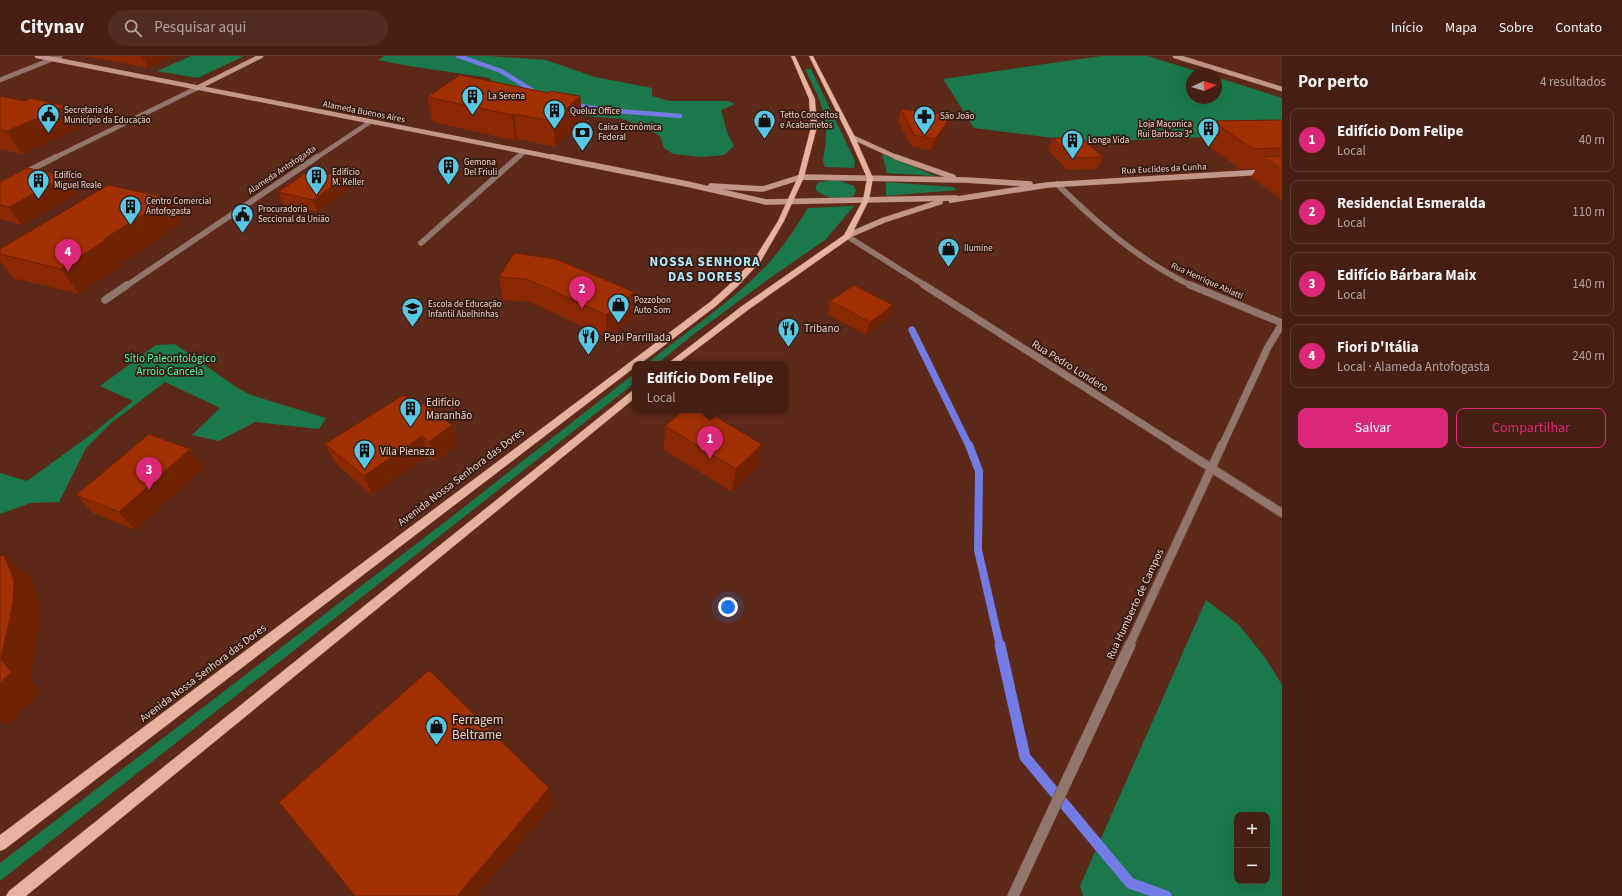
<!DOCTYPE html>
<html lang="pt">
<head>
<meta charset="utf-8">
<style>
  body { margin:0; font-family:"Source Sans 3",sans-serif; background:#502c22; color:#f1f3f6 }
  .controls { position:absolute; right:12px; bottom:12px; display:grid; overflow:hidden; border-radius:8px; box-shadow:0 4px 16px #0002 }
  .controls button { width:36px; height:36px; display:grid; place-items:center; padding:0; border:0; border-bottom:1px solid #5e3d34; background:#461f14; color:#f1f3f6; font:20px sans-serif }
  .compass { position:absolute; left:1186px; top:12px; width:36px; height:36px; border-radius:50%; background:#461f14; box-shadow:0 4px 16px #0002; rotate:86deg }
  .you { position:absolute; left:728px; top:551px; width:14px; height:14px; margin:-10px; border:3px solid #fff; border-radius:50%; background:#1a73e8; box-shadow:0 0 0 6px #1a73e833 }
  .badge { display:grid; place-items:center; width:26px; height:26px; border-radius:50%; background:#db2777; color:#fff; font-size:13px; font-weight:700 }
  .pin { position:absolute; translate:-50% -33px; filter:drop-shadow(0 1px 2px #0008) }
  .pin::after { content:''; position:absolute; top:21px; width:14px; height:12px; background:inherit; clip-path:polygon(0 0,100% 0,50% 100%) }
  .popup { position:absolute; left:632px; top:305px; width:156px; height:52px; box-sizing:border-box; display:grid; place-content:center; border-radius:8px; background:#461f14; filter:drop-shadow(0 1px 3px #0005); font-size:13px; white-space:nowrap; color:#b0a2a0 }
  .popup b { font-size:15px; color:#f1f3f6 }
  .popup::after { content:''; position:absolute; left:50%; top:100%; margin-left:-8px; border:8px solid transparent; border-top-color:#461f14 }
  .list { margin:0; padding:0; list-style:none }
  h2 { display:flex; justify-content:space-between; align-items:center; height:52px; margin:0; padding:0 16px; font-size:17px }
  h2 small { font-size:13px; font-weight:400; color:#b0a2a0 }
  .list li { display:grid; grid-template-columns:26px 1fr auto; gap:12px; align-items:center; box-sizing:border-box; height:64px; margin:0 8px 8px; padding:0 8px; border:1px solid #5e3d34; border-radius:8px }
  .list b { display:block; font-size:15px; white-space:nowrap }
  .list p { margin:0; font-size:13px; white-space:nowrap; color:#b0a2a0 }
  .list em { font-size:13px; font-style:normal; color:#b0a2a0 }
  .actions { display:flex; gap:8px; padding:12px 16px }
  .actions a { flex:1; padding:9px 0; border:1px solid #db2777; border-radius:8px; text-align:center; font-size:14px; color:#db2777 }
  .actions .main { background:#db2777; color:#fff }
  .icon { flex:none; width:22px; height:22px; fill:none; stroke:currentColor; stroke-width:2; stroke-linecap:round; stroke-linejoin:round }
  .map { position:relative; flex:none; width:1282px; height:840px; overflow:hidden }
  header { display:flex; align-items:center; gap:24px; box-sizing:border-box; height:56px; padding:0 20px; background:#461f14; border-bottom:1px solid #5e3d34 }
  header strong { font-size:19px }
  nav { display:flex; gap:22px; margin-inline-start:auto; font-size:14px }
  .search { width:280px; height:36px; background:#502c22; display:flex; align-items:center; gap:10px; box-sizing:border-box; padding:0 14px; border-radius:22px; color:#b0a2a0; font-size:15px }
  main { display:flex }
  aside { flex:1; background:#461f14 }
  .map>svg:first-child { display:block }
</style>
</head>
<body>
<header>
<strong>Citynav</strong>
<div class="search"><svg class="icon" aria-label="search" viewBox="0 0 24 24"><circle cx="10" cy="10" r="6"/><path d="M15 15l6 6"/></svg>Pesquisar aqui</div>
<nav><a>Início</a><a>Mapa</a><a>Sobre</a><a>Contato</a></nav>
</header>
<main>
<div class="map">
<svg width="1282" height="840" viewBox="0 0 1282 840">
  <rect width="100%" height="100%" fill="#5d291a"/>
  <g fill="#1a784c" fill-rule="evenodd">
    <path d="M191 0H244L198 22 157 15Z"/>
    <path d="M384 0H490L546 4 595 21 652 32V40L669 45H728L735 48 721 54 727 76 734 90 724 99 702 101 673 98 664 92 660 80 646 72 623 63 593 61 557 54 493 29 490 22 409 10 378 4Z"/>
    <path d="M1101 0H1148L1205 18H1192V42H1216V21L1282 42V78L1085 86 974 72 943 23Z"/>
    <path d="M805 13H811L855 105 854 112 825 111 823 105C831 63 823 50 805 13Z"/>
    <path d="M882 98 936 120 887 117Z"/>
    <path d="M838 124 854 130 856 135 854 140C840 144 827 143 816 134V130L819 126Z"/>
    <path d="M886 126 953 131 957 134 886 140Z"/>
    <path d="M854 150 825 184 770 222 694 278 657 308H646C686 276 729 248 765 211 781 194 795 173 808 152Z"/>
    <path d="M175 288 236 331 251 339 326 362 319 373 255 366 219 385 192 379 220 352 165 326 110 368 86 392 59 446 30 447 0 458V417L27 425 93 377 133 345 100 330 156 289Z"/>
    <path d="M635 317V326L627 333 0 825V807L450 462Z"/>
    <path d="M1206 544 1239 569 1266 603 1282 629V840H1083L1080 830ZM1237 759H1267V825H1237Z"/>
  </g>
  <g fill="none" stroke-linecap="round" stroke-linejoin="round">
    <g stroke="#737be4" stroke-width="4.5">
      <path d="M458 0 501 15 538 38"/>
      <path d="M570 48 605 54 680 60"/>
    </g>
    <path stroke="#737be4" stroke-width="7" d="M912 274 969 390"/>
    <path stroke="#737be4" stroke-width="8" d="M969 389 979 415 978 494 1000 590"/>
    <path stroke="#737be4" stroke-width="11" d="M1000 589 1025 701 1130 827 1166 840"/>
    <defs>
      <g id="street-far4">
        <path d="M0 24 60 0"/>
        <path d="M54 102 197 32"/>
        <path d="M316 102 370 66"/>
        <path d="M517 102 524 96"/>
      </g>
      <g id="street-far3">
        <path d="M24 117 56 101"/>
        <path d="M1057 128C1098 168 1140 205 1192 230"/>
        <path d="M847 180 926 230"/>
        <path d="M421 187 518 101"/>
        <path d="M126 230 317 101"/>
      </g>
      <g id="street-far2">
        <path d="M924 229 1177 390"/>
        <path d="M1190 229 1282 267"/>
        <path d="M105 244 127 229"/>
        <path d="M1222 390 1268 291 1282 268"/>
      </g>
      <g id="street-far1">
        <path d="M1175 389 1282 457"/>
        <path d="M1129 590 1222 389"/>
      </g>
      <path id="street" d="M1013 840 1130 589"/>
      <g id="secondary-far1">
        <path d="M37 0 557 102"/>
        <path d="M1175 0 1282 33"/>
        <path d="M197 32 261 0"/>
        <path d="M852 81 898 102"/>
      </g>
      <g id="secondary">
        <path d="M552 101 687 128 766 146 956 142"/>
        <path d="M896 101 953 121"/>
        <path d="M711 130 763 133 801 121 965 124 1030 128"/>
        <path d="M951 144 1047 129 1282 115"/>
        <path d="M847 180 884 164 940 146"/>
      </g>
      <g id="primary">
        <path d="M791 0H795L815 43 817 71 804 121 784 165 761 205 736 232 716 250 640 308H635V311L5 793 0 795V779L710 246 730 228 755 202 778 165 798 121 811 71 809 43Z"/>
        <path d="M809 0H813L855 81 873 122 869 144 850 182 748 254 677 308H667L742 250 844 179 863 144 867 122 849 81Z"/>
        <path d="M635 334V342L26 840H6L9 835 632 335Z"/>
      </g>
    </defs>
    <use href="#street-far4" stroke="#784739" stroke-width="5"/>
    <use href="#street-far3" stroke="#784739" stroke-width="6"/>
    <use href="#street-far2" stroke="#784739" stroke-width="8"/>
    <use href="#street-far1" stroke="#784739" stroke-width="10"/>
    <use href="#street" stroke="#784739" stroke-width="12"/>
    <use href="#secondary-far1" stroke="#784739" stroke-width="5"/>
    <use href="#secondary" stroke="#784739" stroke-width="6"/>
    <use href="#primary" stroke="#784739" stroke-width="1"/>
    <use href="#street-far4" stroke="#91766e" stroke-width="4.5"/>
    <use href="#street-far3" stroke="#91766e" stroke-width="5.5"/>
    <use href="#street-far2" stroke="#91766e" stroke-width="7"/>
    <use href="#street-far1" stroke="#91766e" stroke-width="8"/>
    <use href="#street" stroke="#91766e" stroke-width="11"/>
    <use href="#secondary-far1" stroke="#c2978b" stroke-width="4.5"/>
    <use href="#secondary" stroke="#c2978b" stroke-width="5.5"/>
    <use href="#primary" fill="#e7b1a0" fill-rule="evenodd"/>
  </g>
  <g fill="#8a2902">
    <path d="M84 0H174L148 12Z"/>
    <path d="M549 37 580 40 582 66 555 91 517 83 516 85 433 66 427 41Z"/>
    <path d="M0 40 78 72 22 98 0 93Z"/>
    <path d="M901 53 952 59 948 70 931 95 911 90 898 65Z"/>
    <path d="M1282 64V144L1251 121 1256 113H1240L1200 84 1212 65Z"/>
    <path d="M1053 82 1103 101 1097 113 1067 114 1048 94Z"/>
    <path d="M66 120 77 138 22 169 0 163V126Z"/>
    <path d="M349 133 317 156 283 148 278 136Z"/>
    <path d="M169 142 182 167 121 208 122 209 79 238 13 222 0 205V193Z"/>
    <path d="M514 197 634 236V260L607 282 530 246 503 244 499 221Z"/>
    <path d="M830 245 889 261 866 279 827 258Z"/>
    <path d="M452 369 457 389 435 406 428 400 372 439 335 407 325 388Z"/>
    <path d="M665 370 762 388 758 411 732 436 664 394Z"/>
    <path d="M190 393 203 412 135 474 93 457 76 439Z"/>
  </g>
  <g fill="#712201">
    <path d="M142 0H174L148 12Z"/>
    <path d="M580 40 582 66 555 91 553 65Z"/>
    <path d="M65 50 78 72 22 98 7 75Z"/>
    <path d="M514 58 517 83 516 85 512 59Z"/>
    <path d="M952 59 948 70 931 95 935 83Z"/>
    <path d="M66 120 77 138 22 169 9 151Z"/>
    <path d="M345 121 349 133 317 156 313 144Z"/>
    <path d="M169 142 182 167 121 208 122 209 79 238 61 213 104 183Z"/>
    <path d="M634 236V260L607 282 606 259Z"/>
    <path d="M893 249 889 261 866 279 870 266Z"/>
    <path d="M452 369 457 389 435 406 429 386Z"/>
    <path d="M422 380 428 400 372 439 364 420Z"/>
    <path d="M762 388 758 411 732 436 736 413Z"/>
    <path d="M190 393 203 412 135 474 119 456Z"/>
    <path d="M4 499 31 521 40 546V568L30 623 40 636 7 669 0 665V627Z"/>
    <path d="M549 732 554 748 476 840H457Z"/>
  </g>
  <g fill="#a13002" stroke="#712201">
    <path d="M460 19 549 37 550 35 580 40 553 65 514 58 512 59 427 41Z"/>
    <path d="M0 40 25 45 31 42 65 50 7 75 0 74Z"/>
    <path d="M901 53 952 59 935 83 914 79Z"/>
    <path d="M1282 64V92L1253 93 1212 65Z"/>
    <path d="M1053 82H1082L1103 101 1072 102Z"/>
    <path d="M1282 100V114L1264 101Z"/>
    <path d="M27 112 66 120 9 151 0 149V126Z"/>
    <path d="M310 114 345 121 313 144 278 136Z"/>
    <path d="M108 129 169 142 104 183 106 184 61 213 0 198V193Z"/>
    <path d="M514 197 556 203 634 236 606 259 527 223 499 221Z"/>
    <path d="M854 229 893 249 870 266 830 245Z"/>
    <path d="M403 339 427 350 452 369 429 386 422 380 364 420 325 388Z"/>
    <path d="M684 354H704L762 388 736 413 665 370Z"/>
    <path d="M149 378 190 393 119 456 76 439Z"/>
    <path d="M4 499 14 524 13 547 1 603 11 616 0 627V500Z"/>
    <path d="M429 614 549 732 457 840H355L279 746Z"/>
  </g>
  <defs>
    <symbol id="building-pin" viewBox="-11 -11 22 30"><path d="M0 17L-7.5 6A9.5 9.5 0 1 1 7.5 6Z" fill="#59c8e5" stroke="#321b13"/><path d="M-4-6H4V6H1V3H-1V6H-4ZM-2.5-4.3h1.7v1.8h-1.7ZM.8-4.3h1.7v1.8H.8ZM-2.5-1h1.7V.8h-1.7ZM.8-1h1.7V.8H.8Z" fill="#111"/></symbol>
    <symbol id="civic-pin" viewBox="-11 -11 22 30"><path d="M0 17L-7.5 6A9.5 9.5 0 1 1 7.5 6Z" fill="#59c8e5" stroke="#321b13"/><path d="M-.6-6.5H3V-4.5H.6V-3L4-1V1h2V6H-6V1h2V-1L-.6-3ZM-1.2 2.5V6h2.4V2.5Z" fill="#111"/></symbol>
    <symbol id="pharmacy-pin" viewBox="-11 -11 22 30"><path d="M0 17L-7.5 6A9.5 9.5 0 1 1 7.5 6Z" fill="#59c8e5" stroke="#321b13"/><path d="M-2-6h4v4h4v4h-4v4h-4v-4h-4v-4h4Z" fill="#111"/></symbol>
    <symbol id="shop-pin" viewBox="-11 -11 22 30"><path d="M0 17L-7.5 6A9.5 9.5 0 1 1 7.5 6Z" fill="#59c8e5" stroke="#321b13"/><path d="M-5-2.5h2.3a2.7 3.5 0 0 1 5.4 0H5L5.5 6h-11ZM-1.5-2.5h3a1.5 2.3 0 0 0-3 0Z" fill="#111"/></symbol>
    <symbol id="bank-pin" viewBox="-11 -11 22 30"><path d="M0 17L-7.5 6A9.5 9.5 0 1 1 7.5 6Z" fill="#59c8e5" stroke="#321b13"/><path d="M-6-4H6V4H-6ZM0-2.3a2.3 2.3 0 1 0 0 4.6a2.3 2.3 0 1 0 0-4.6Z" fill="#111"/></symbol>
    <symbol id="school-pin" viewBox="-11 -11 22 30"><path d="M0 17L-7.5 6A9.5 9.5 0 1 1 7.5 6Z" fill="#59c8e5" stroke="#321b13"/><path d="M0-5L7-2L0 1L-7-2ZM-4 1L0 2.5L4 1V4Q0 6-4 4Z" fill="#111"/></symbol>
    <symbol id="restaurant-pin" viewBox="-11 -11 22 30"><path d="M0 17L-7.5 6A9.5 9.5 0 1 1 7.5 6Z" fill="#59c8e5" stroke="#321b13"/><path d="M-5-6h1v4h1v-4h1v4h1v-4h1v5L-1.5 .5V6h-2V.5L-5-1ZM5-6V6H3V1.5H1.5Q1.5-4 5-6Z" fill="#111"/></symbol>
  </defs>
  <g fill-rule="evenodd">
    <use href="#building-pin" x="460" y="28" width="25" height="34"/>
    <use href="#building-pin" x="542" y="42" width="25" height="34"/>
    <use href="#civic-pin" x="36" y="46" width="25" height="34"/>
    <use href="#pharmacy-pin" x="912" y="48" width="25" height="34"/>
    <use href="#shop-pin" x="752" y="52" width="25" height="34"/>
    <use href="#building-pin" x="1196" y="60" width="25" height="34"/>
    <use href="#bank-pin" x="570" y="64" width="25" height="34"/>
    <use href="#building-pin" x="1060" y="72" width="25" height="34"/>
    <use href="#building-pin" x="436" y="98" width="25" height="34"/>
    <use href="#building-pin" x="304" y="108" width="25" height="34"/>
    <use href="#building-pin" x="26" y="112" width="25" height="34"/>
    <use href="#building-pin" x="118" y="138" width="25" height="34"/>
    <use href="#civic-pin" x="230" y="146" width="25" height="34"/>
    <use href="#shop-pin" x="936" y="180" width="25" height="34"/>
    <use href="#shop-pin" x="606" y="236" width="25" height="34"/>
    <use href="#school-pin" x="400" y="240" width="25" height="34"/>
    <use href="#restaurant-pin" x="776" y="260" width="25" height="34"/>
    <use href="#restaurant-pin" x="576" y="268" width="25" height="34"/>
    <use href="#building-pin" x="398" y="340" width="25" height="34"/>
    <use href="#building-pin" x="352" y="382" width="25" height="34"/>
    <use href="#shop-pin" x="424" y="658" width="25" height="34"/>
  </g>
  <g text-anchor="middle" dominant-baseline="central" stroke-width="3.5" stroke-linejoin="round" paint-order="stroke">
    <g font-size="9" fill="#f1d0c6" stroke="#321b13" text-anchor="start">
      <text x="488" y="40">La Serena</text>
      <text x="64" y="54">Secretaria de<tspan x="64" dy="10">Município da Educação</tspan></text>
      <text x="570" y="55">Queluz Office</text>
      <text x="780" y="59">Tetto Conceitos<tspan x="780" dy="10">e Acabametos</tspan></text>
      <text x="940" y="60">São João</text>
      <text x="1192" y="68" text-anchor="end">Loja Maçonica<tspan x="1192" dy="10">Rui Barbosa 3ª</tspan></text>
      <text x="598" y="71">Caixa Econômica<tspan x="598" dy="10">Federal</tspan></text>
      <text x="1088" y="84">Longa Vida</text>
      <text x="464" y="106">Gemona<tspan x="464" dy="10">Del Friuli</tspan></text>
      <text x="332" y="116">Edifício<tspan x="332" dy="10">M. Keller</tspan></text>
      <text x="54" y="119">Edifício<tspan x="54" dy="10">Miguel Reale</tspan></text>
      <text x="146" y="145">Centro Comercial<tspan x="146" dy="10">Antofogasta</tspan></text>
      <text x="258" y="153">Procuradoria<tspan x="258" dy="10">Seccional da União</tspan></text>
      <text x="964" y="192">Ilumine</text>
      <text x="634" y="244">Pozzobon<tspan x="634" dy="10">Auto Som</tspan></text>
      <text x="428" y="248">Escola de Educação<tspan x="428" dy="10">Infantil Abelhinhas</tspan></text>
    </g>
    <g font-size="9" fill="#f1d0c6" stroke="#321b13">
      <text transform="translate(364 56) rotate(11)">Alameda Buenos Aires</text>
      <text transform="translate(1164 113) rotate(-3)">Rua Euclides da Cunha</text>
      <text transform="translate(282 114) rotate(-34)">Alameda Antofogasta</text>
      <text transform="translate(1207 225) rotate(24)">Rua Henrique Abiatti</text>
    </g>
    <g font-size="11" fill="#f1d0c6" stroke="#321b13" text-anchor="start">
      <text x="804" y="272">Tribano</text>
      <text x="604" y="281">Papi Parrillada</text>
      <text x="426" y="346">Edifício<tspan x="426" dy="13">Maranhão</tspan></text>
      <text x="380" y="395">Vila Pieneza</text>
    </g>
    <g font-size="11" fill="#4cfea9" stroke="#321b13">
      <text x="170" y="302">Sítio Paleontológico<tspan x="170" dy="13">Arroio Cancela</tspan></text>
    </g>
    <g font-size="11" fill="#f1d0c6" stroke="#321b13">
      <text transform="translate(1070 310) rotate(32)">Rua Pedro Londero</text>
      <text transform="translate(461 421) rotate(-37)">Avenida Nossa Senhora das Dores</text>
      <text transform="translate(1135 548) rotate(-65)">Rua Humberto de Campos</text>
      <text transform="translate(203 617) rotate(-37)">Avenida Nossa Senhora das Dores</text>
    </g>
    <g font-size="13" font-weight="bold" letter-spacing="1" fill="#b2e9f9" stroke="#321b13">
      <text x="705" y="206">NOSSA SENHORA<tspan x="705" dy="15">DAS DORES</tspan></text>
    </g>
    <g font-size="13" fill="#f1d0c6" stroke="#321b13" text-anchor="start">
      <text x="452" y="664">Ferragem<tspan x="452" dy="15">Beltrame</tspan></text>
    </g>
  </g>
</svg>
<div class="controls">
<button>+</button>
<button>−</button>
</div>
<svg class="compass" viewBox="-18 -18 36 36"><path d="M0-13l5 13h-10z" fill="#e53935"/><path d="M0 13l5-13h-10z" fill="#b0a2a0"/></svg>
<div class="you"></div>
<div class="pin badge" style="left:710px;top:403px">1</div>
<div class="popup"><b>Edifício Dom Felipe</b>Local</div>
<div class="pin badge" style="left:582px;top:253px">2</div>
<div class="pin badge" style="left:149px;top:434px">3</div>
<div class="pin badge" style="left:68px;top:216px">4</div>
</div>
<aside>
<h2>Por perto<small>4 resultados</small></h2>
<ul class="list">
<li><span class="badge">1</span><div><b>Edifício Dom Felipe</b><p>Local</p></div><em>40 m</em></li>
<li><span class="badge">2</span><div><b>Residencial Esmeralda</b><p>Local</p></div><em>110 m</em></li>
<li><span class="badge">3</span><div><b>Edifício Bárbara Maix</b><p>Local</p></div><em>140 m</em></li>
<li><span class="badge">4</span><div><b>Fiori D'Itália</b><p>Local · Alameda Antofogasta</p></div><em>240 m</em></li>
</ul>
<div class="actions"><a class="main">Salvar</a><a>Compartilhar</a></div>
</aside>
</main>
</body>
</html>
